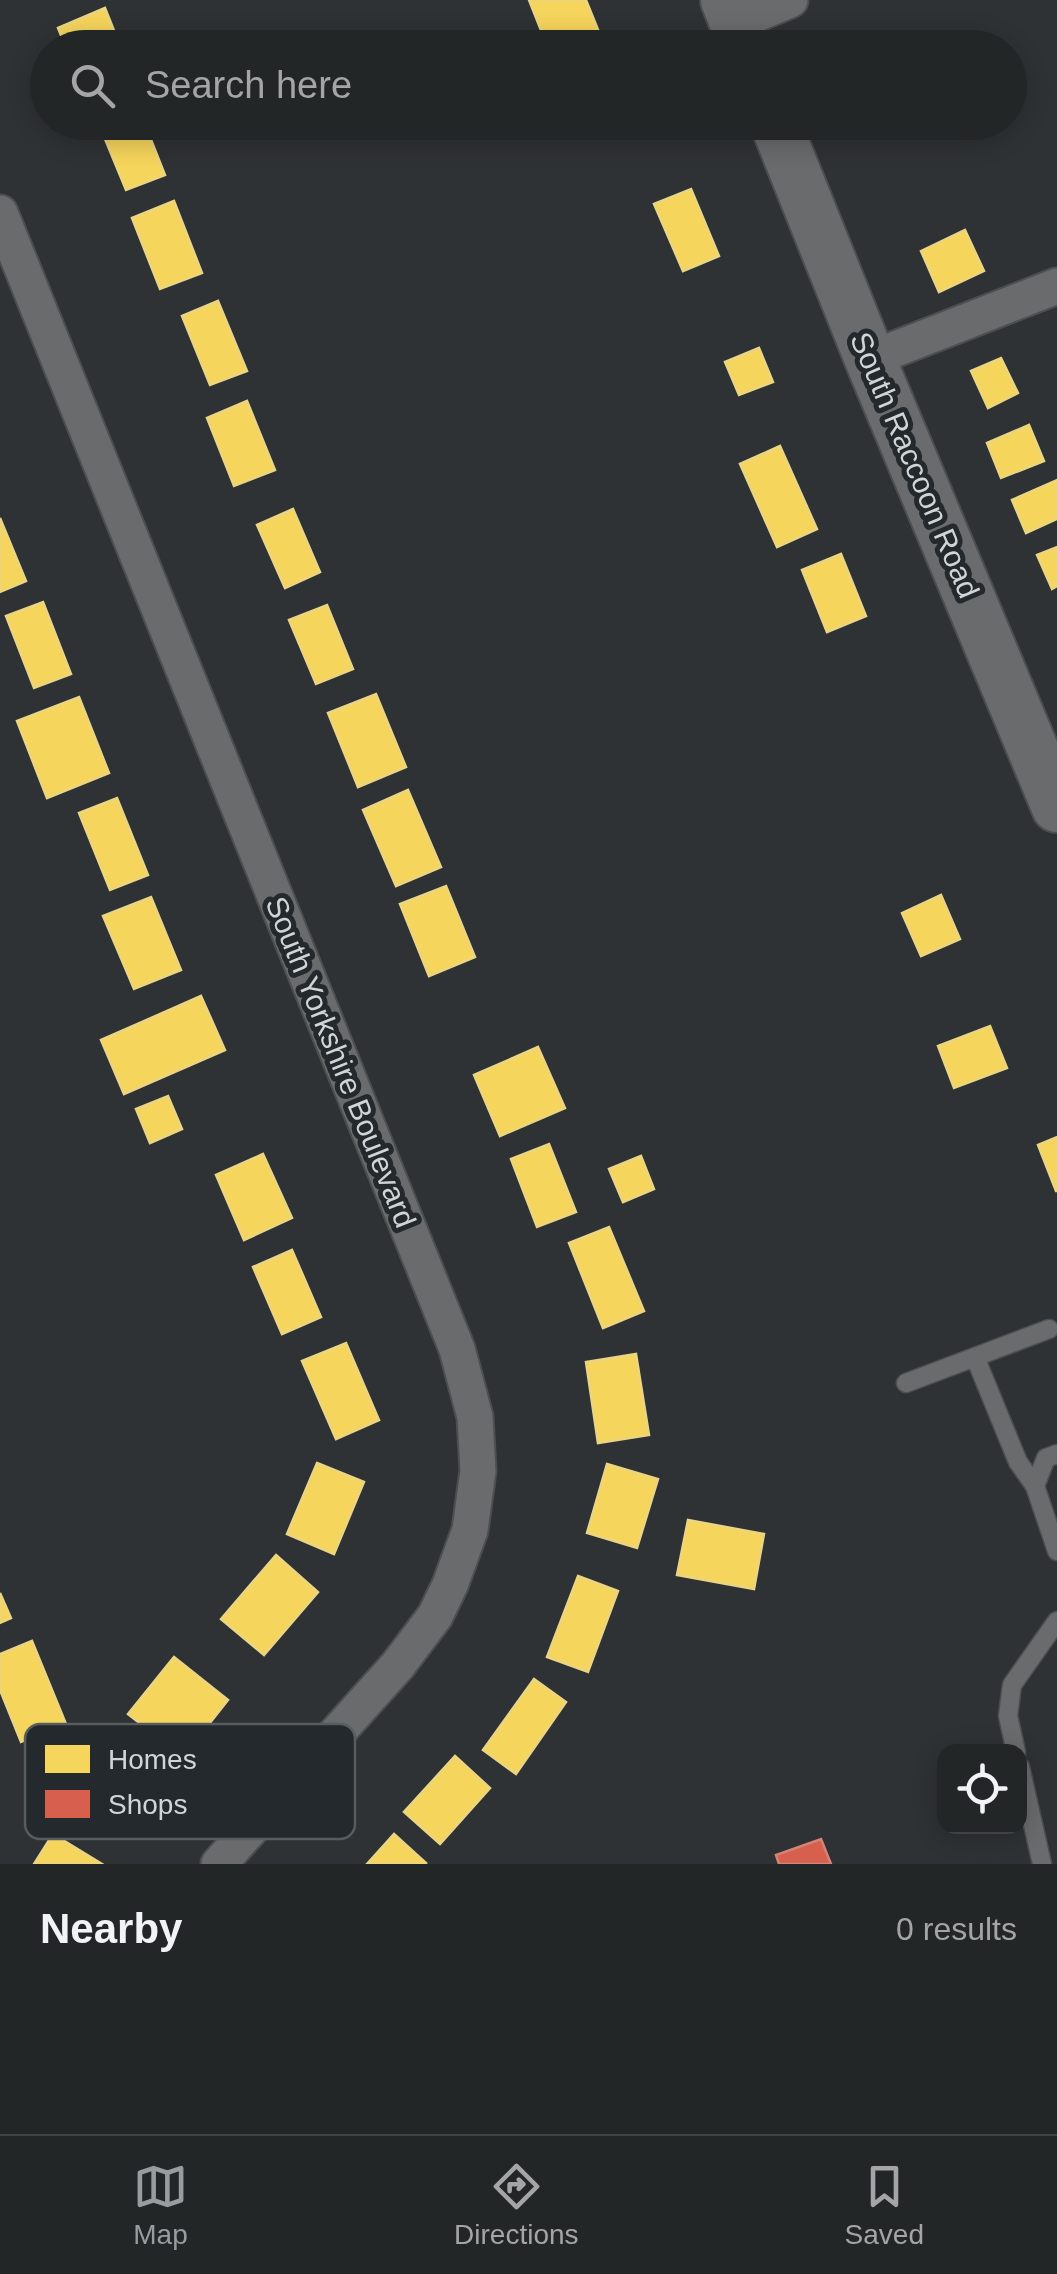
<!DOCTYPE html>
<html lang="en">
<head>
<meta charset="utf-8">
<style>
  body { margin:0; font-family:Helvetica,sans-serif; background:#2b2e2f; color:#f1f3f6 }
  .controls { position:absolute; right:30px; bottom:30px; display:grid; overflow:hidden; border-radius:20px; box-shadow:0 5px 25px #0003 }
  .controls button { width:90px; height:90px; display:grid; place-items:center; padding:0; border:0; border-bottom:2px solid #404344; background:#232627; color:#f1f3f6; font:50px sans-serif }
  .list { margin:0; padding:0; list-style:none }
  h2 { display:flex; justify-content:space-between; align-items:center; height:130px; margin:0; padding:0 40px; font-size:42px }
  h2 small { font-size:32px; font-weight:400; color:#a3a5a7 }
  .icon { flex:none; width:55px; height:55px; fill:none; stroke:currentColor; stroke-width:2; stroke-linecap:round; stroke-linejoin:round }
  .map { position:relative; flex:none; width:1057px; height:1864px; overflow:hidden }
  .search { position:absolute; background:#232627; box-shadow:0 5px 25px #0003; left:30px; right:30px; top:30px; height:110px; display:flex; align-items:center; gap:25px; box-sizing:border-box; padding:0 35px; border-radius:55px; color:#a3a5a7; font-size:38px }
  .sheet { height:270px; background:#232627 }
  nav { display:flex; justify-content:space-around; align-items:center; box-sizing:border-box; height:140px; border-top:2px solid #404344; background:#232627; font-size:28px; color:#a3a5a7 }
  nav a { display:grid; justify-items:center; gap:5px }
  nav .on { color:#989c9e }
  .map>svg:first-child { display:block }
</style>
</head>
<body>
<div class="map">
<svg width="1057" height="1864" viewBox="0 0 1057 1864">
  <rect width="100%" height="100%" fill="#2f3234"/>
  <g fill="#f6d55c" stroke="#ebd581" stroke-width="2.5">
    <path d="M529 0H586L603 42 589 48H548Z"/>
    <path d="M105 8 121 48H66L58 28Z"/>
    <path d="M98 122H144L165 175 126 190Z"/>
    <path d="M620 122H663V123L626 138Z"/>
    <path d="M691 189 719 256 683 271 654 204Z"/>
    <path d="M174 201 202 273 160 289 132 218Z"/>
    <path d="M965 230 984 271 939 292 921 251Z"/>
    <path d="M218 301 247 371 210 385 182 316Z"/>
    <path d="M759 348 773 382 739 395 725 362Z"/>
    <path d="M1001 358 1018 393 988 408 971 371Z"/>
    <path d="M247 401 275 470 234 486 207 418Z"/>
    <path d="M1029 425 1044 461 1001 478 987 443Z"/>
    <path d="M780 446 817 529 777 547 740 464Z"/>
    <path d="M1057 480V519L1026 533 1012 500Z"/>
    <path d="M293 509 320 572 285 588 257 525Z"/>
    <path d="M0 518 26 581 0 592Z"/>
    <path d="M1057 547V586L1052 589 1037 555Z"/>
    <path d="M841 554 866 616 827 632 802 570Z"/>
    <path d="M43 602 71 674 34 688 6 616Z"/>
    <path d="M327 605 353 669 316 684 289 620Z"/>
    <path d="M376 694 406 767 358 787 328 713Z"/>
    <path d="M79 697 109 773 47 798 17 721Z"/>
    <path d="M408 790 441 867 396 886 363 810Z"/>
    <path d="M117 798 148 875 110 890 79 813Z"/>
    <path d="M446 886 475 957 429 976 400 904Z"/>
    <path d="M941 895 960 939 921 956 902 913Z"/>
    <path d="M151 897 181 970 134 989 103 916Z"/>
    <path d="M201 996 225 1050 124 1094 101 1040Z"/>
    <path d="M990 1026 1007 1068 954 1088 938 1046Z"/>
    <path d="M538 1047 565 1108 500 1136 474 1075Z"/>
    <path d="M168 1096 182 1129 150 1143 136 1109Z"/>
    <path d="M1057 1137V1191H1056L1038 1145Z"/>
    <path d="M549 1144 576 1212 537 1227 511 1159Z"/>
    <path d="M263 1154 292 1218 244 1240 216 1175Z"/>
    <path d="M641 1156 654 1189 623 1202 609 1169Z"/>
    <path d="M609 1227 644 1311 603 1328 569 1243Z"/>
    <path d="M292 1250 321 1317 282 1334 253 1267Z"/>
    <path d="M346 1343 379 1420 336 1439 302 1361Z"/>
    <path d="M636 1354 649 1435 598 1443 586 1362Z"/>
    <path d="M317 1463 364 1482 334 1554 287 1534Z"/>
    <path d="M607 1464 658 1479 637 1548 587 1533Z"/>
    <path d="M688 1520 764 1534 754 1589 677 1575Z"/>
    <path d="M276 1555 318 1592 264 1655 221 1619Z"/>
    <path d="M578 1576 618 1591 588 1672 547 1657Z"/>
    <path d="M0 1593 11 1618 0 1623Z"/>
    <path d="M32 1641 66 1724 21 1742 0 1690V1654Z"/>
    <path d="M174 1657 228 1700 183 1757 128 1714Z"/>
    <path d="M534 1679 566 1702 516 1774 483 1750Z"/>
    <path d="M455 1756 490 1788 440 1844 404 1812Z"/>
    <path d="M53 1834 102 1864H34Z"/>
    <path d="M394 1834 426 1863 425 1864H367Z"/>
  </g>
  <path fill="#d6604d" stroke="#d48376" stroke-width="2.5" d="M821 1839 831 1864H779L776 1855Z"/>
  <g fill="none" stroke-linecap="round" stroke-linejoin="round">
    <defs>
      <g id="lane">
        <path d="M975 1357 1049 1329"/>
        <path d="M906 1383 975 1357 1018 1462 1035 1486"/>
        <path d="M1057 1454 1046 1458 1035 1486 1057 1551"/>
        <path d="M1016 1752 1008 1716 1012 1685 1057 1621"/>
        <path d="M1020 1767 1042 1864"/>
      </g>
      <g id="street">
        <path d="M735 23 790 0"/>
        <path d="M0 213 457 1349 475 1417 478 1471 470 1530 450 1585 435 1616 398 1665 219 1864"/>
        <path d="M870 359 1057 286"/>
      </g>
      <g id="secondary">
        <path d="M726 0 745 48"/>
        <path d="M775 122 870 359 1057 807"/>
      </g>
    </defs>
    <use href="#lane" stroke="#4c4f50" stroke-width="21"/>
    <use href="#street" stroke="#4c4f50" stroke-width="39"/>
    <use href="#secondary" stroke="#4c4f50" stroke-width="54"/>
    <use href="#lane" stroke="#696b6c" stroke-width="18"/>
    <use href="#street" stroke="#696b6c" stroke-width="35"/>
    <use href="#secondary" stroke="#696b6c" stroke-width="50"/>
  </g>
  <g text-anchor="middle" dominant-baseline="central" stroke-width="10" stroke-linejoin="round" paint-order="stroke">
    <g font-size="30" fill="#d1d5d7" stroke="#23292c">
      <text transform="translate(915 465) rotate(67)">South Raccoon Road</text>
      <text transform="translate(341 1062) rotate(68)">South Yorkshire Boulevard</text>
    </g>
  </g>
  <rect x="25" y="1724" width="330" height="115" rx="15" fill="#23292c" stroke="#575d5f" stroke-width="2.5"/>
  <rect x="45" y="1745" width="45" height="28" fill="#f6d55c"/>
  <rect x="45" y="1790" width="45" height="28" fill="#d6604d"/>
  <g font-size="28" fill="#d1d5d7">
    <text x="108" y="1769">Homes</text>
    <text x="108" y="1814">Shops</text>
  </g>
</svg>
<div class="controls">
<button><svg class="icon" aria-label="locate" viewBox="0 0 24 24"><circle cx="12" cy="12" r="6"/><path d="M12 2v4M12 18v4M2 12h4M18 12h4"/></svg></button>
</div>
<div class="search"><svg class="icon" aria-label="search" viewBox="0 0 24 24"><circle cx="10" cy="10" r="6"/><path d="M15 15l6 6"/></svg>Search here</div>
</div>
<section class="sheet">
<h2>Nearby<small>0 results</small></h2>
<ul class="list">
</ul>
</section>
<nav>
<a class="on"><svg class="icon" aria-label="map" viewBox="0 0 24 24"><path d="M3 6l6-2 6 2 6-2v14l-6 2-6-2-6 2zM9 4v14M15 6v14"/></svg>Map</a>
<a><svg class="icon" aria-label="directions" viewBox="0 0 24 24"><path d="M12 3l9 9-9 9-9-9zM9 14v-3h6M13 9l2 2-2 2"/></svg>Directions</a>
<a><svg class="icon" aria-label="saved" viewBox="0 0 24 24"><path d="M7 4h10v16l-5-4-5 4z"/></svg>Saved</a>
</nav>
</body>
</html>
